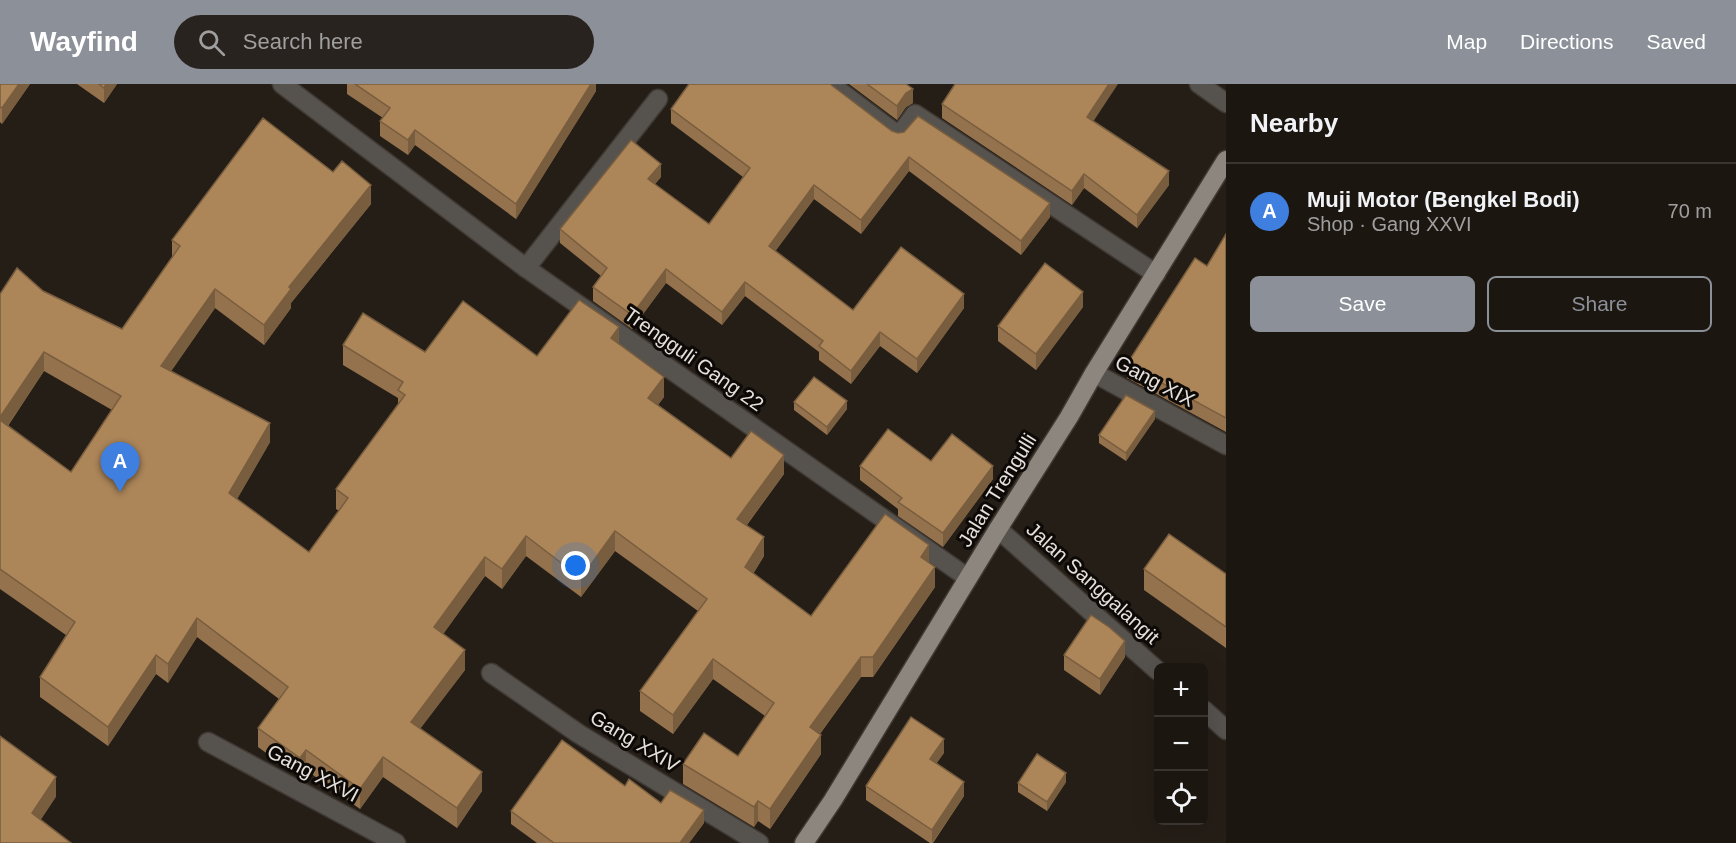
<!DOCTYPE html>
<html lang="en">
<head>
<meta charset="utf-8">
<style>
  body { margin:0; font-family:Helvetica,sans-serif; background:#29231f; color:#f1f3f6 }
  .controls { position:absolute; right:18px; bottom:18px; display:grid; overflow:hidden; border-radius:9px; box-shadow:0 6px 24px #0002 }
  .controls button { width:54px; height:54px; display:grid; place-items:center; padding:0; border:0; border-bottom:2px solid #3a3531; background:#1c1611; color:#f1f3f6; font:30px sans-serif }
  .you { position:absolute; left:576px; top:482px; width:21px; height:21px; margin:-15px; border:4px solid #fff; border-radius:50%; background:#1a73e8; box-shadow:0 0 0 9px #1a73e833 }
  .badge { display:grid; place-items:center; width:39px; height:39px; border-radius:50%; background:#8c9099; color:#fff; font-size:20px; font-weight:700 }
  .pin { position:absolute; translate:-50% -50px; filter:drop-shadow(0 2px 3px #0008) }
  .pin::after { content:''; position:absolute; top:32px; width:21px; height:18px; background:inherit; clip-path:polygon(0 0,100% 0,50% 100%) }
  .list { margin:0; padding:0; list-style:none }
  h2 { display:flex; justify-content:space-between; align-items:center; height:78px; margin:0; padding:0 24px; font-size:26px }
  h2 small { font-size:20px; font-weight:400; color:#a09f9f }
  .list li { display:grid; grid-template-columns:39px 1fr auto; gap:18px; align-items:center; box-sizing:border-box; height:96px; padding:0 24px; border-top:2px solid #3a3531 }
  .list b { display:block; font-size:22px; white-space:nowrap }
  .list p { margin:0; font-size:20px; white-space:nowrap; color:#a09f9f }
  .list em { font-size:20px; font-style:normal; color:#a09f9f }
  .actions { display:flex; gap:12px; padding:18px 24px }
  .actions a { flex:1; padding:14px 0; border:2px solid #8c9099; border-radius:9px; text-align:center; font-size:21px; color:#8c9099 }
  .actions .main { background:#8c9099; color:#fff }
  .icon { flex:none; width:33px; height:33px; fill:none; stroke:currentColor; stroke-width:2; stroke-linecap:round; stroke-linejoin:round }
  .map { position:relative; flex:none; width:1226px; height:759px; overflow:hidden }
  header { display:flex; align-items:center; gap:36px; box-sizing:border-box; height:84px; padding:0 30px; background:#8c9099; color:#fff }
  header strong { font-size:28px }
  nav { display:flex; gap:33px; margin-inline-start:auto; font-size:21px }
  .search { width:420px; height:54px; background:#29231f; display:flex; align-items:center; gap:15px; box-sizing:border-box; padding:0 21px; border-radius:33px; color:#a09f9f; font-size:22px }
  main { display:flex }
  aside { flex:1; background:#1c1611 }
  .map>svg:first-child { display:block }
</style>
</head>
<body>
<header>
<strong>Wayfind</strong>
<div class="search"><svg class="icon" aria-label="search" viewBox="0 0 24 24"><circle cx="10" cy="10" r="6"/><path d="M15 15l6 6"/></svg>Search here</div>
<nav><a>Map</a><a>Directions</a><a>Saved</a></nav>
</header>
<main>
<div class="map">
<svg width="1226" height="759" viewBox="0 0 1226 759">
  <rect width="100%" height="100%" fill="#251e17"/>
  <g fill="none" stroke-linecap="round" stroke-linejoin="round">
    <defs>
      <g id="minor">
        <path d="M282 0 526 184 968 494"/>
        <path d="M830 0 899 52 915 30 1156 190"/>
        <path d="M1199 0 1226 19"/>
        <path d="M526 184 658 15"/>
        <path d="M1094 289 1226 361"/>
        <path d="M998 445 1158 587"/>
        <path d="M491 589 579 650 759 759"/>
        <path d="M1204 626 1226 646"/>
        <path d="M208 658 396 759"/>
      </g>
      <path id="major" d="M804 759 833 716 998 445 1069 333 1094 289 1226 76"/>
    </defs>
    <use href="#minor" stroke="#403933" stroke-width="21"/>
    <use href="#major" stroke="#403933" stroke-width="21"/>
    <use href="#minor" stroke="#56534f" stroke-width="18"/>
    <use href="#major" stroke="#8d867e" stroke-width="18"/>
  </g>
  <g fill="#94724d" fill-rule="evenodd">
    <path d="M0 0H30L2 40 0 38Z"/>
    <path d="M77 0H117L104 19Z"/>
    <path d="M347 0H596V7L516 135 415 61 408 71 380 52V37L383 34 347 10Z"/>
    <path d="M849 0H906L913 19 906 23 897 36Z"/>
    <path d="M942 20 1093 37 1169 101 1137 144 1084 104 1072 121 942 34Z"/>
    <path d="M671 25 892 47 1050 133 1021 171 909 87 861 150 814 115 775 167 853 226 964 224 917 289 880 262 851 300 819 276V268L745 212 722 241 666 199 632 245 593 217V203L601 192 560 159V145L661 93 655 100 709 140 743 93 671 39Z"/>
    <path d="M371 120 291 219V224L264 261 215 224 171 287 270 358 237 415 309 468 339 427 336 425V405L398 321V314L343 281V261L425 268 537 272 619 260 664 313 658 321 731 374 784 390 747 441 764 472 753 490 811 532 929 479 935 503 873 593H861L820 650 821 670 770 745 758 737 754 743 683 700V680L738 672 765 632 713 595 673 650 640 627V607L698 527 615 467 581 513 526 472 502 505 485 492 443 550 465 586 420 644 482 707 457 744 383 693 360 725 306 686 300 694 258 663V644L279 615 197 553 168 599 156 590 108 662 40 613V593L66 551 0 505V210L43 207 122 245 172 173V156ZM44 287 112 326 71 388 8 342Z"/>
    <path d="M1226 150V348L1127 294V280L1207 182Z"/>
    <path d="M1083 223 1036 286 998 257V242Z"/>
    <path d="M794 318 847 325 827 351 794 326Z"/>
    <path d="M1155 335 1126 377 1099 359V351Z"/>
    <path d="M931 377 993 395 943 463 898 432V425L860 396V382Z"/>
    <path d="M1144 485 1226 490V564L1144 506Z"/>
    <path d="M1064 571 1125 573 1100 611 1064 586Z"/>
    <path d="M944 669 936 679 964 712 933 759H930L866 716V702Z"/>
    <path d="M1066 698 1047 727 1018 708V699Z"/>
    <path d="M625 702 704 739 689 759H537L511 740V727Z"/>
  </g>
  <g fill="#785d3e">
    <path d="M19 0H30L2 40V24Z"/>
    <path d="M106 0H117L104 19V4Z"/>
    <path d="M591 0H596V7L516 135V120Z"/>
    <path d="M1109 0H1118L1087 47V33Z"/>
    <path d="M913 5V19L906 23 897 36V22L906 9Z"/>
    <path d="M415 46V61L408 71V56Z"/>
    <path d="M909 73V87L861 150V136Z"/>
    <path d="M661 80V93L648 109V95Z"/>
    <path d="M1169 87V101L1137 144V131Z"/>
    <path d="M1084 90V104L1072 121V107Z"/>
    <path d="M371 101V120L291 219V224L264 261V241L289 203Z"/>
    <path d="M814 101V115L769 176V162Z"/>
    <path d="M1050 119V133L1021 171V157Z"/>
    <path d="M666 185V199L632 245V231Z"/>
    <path d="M745 198V212L722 241V228Z"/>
    <path d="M215 205V224L161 302V282Z"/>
    <path d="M1083 208V223L1036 286V270Z"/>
    <path d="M964 210V224L917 289V275Z"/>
    <path d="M619 243V263L611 254Z"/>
    <path d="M880 248V262L851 300V287Z"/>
    <path d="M44 268V287L0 353V333Z"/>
    <path d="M664 293V313L648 334V314Z"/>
    <path d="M847 317V325L827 351V343Z"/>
    <path d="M1155 327V335L1126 377V369Z"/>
    <path d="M270 339V358L229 429V409Z"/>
    <path d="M784 371V390L737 454V435Z"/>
    <path d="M993 382V395L943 463V449Z"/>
    <path d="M615 447V467L581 513V494Z"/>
    <path d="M526 452V472L502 505V485Z"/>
    <path d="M764 453V472L745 503V483Z"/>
    <path d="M929 461V481L921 473Z"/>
    <path d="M485 473V492L434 563V543Z"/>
    <path d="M935 483V503L873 593V573Z"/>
    <path d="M197 534V553L168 599V580Z"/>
    <path d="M1125 557V573L1100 611V595Z"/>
    <path d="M465 566V586L411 657V638Z"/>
    <path d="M156 571V590L108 662V643Z"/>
    <path d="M861 573V593L810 663V643Z"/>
    <path d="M713 575V595L673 650V631Z"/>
    <path d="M821 651V670L770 745V725Z"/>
    <path d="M944 655V669L930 689V675Z"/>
    <path d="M306 666V686L300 694V674Z"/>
    <path d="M383 673V693L360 725V705Z"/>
    <path d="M482 688V707L457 744V724Z"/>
    <path d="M1066 689V698L1047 727V718Z"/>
    <path d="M56 693V713L32 749V729Z"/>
    <path d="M964 698V712L932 759V746Z"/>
    <path d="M758 717V737L754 743V723Z"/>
    <path d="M704 726V739L689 759H680Z"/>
  </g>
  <g fill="#ac8559" stroke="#785d3e" stroke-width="1.5">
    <path d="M0 0H19L2 24 0 23Z"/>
    <path d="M99 0H106L104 4Z"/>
    <path d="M355 0H591L516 120 415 46 408 56 380 37 390 24Z"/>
    <path d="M689 0H830L892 47 898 49 904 48 918 32 1050 119 1021 157 909 73 861 136 814 101 769 162 853 226 901 163 964 210 917 275 880 248 851 287 819 262 823 257 745 198 722 228 666 185 632 231 593 203 607 184 560 145 631 56 661 80 648 95 709 140 750 84 671 25Z"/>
    <path d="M867 0H906L913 5 906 9 897 22Z"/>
    <path d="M955 0H1109L1087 33 1169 87 1137 131 1084 90 1072 107 942 20Z"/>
    <path d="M263 34 333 88 342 77 371 101 289 203 291 205 264 241 215 205 161 282 270 339 229 409 309 468 348 414 336 405 405 311 398 306 403 298 343 261 363 229 425 268 463 217 537 272 579 216 619 243 611 254 664 293 648 314 731 374 751 347 784 371 737 435 764 453 745 483 811 532 885 430 929 461 921 473 935 483 873 573H861L810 643 821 651 770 725 758 717 754 723 683 680 704 649 738 672 774 619 713 575 673 631 640 607 707 515 615 447 581 494 526 452 502 485 485 473 434 543 465 566 411 638 482 688 457 724 383 673 360 705 306 666 300 674 258 644 288 603 197 534 168 580 156 571 108 643 40 593 75 538 0 485V336L71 388 121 312 44 268 0 333V210L17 184 43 207 122 245 180 162 172 156Z"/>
    <path d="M1226 150V334L1127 280 1195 174 1207 182Z"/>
    <path d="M1045 179 1083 208 1036 270 998 242Z"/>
    <path d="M814 293 847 317 827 343 794 318Z"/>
    <path d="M1126 311 1155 327 1126 369 1099 351Z"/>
    <path d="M888 345 931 377 952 350 993 382 943 449 898 418 902 414 860 382Z"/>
    <path d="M1169 450 1226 490V543L1144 485Z"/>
    <path d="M1091 531 1109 543 1125 557 1100 595 1064 571Z"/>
    <path d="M911 633 944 655 930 675 964 698 932 746 866 702Z"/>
    <path d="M0 652 56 693 32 729 71 759H0Z"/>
    <path d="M562 656 625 702 629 695 661 719 670 706 704 726 680 759H554L511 727Z"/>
    <path d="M1037 670 1066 689 1047 718 1018 699Z"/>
  </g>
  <g text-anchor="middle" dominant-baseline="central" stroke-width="6" stroke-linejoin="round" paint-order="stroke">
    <g font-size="20" fill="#e6e1dc" stroke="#0c0906">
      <text transform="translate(694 275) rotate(35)">Trengguli Gang 22</text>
      <text transform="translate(1155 297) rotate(28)">Gang XIX</text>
      <text transform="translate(997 406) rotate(-58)">Jalan Trengulli</text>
      <text transform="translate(1093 499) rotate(42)">Jalan Sanggalangit</text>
      <text transform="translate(635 657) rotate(31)">Gang XXIV</text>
      <text transform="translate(313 689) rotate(28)">Gang XXVI</text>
    </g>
  </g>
</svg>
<div class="controls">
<button>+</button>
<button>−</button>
<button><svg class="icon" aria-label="locate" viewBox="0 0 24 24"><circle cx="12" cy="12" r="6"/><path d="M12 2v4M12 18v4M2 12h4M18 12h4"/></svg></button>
</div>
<div class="you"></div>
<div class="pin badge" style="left:120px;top:408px;background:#3f7fe0">A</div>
</div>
<aside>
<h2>Nearby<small></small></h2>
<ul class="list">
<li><span class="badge" style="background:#3f7fe0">A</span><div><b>Muji Motor (Bengkel Bodi)</b><p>Shop · Gang XXVI</p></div><em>70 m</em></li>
</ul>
<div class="actions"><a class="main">Save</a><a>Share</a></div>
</aside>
</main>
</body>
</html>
